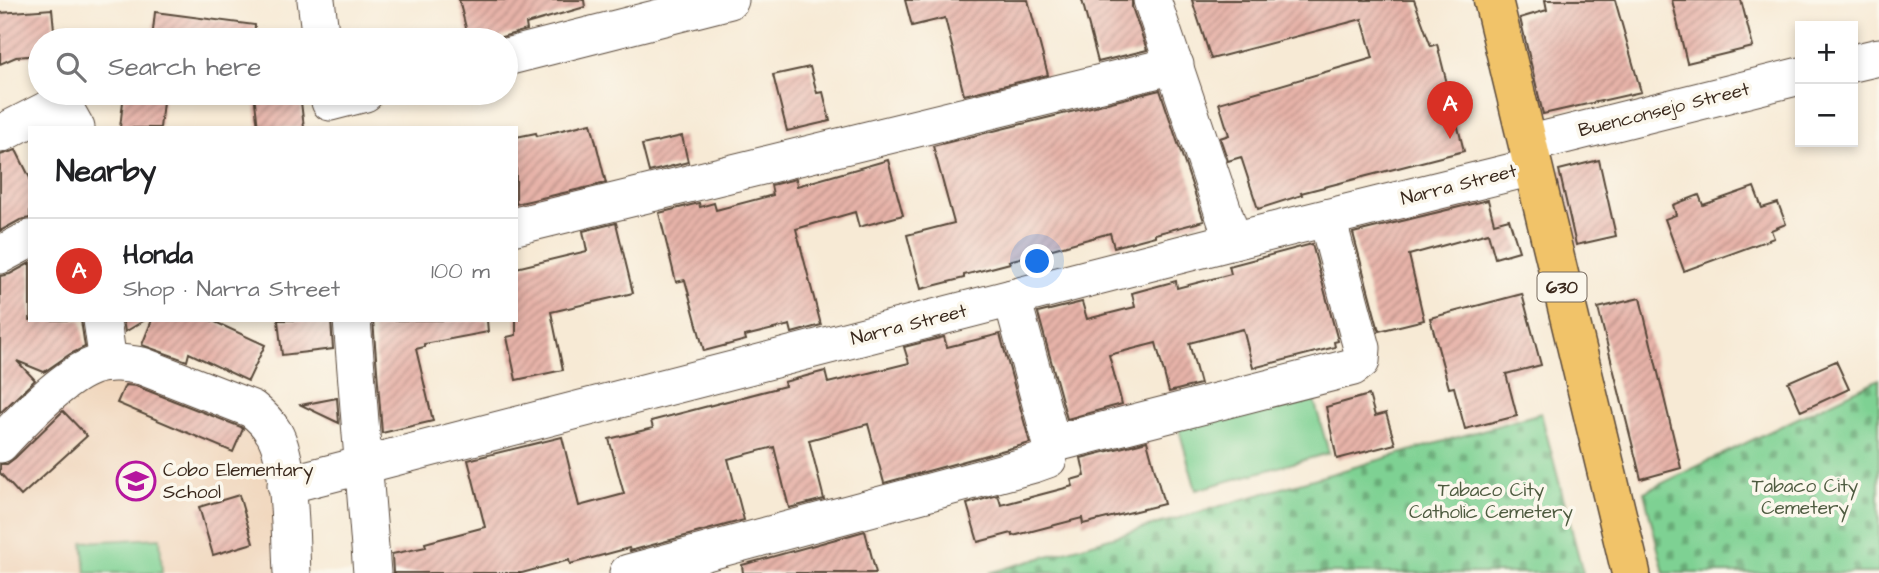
<!DOCTYPE html>
<html lang="en">
<head>
<meta charset="utf-8">
<style>
  body { margin:0; font-family:"Architects Daughter",sans-serif; background:#f2f2f2; color:#202124 }
  .controls { position:absolute; right:21px; top:21px; display:grid; overflow:hidden; border-radius:0px; box-shadow:0 4px 10px #0003 }
  .controls button { width:63px; height:63px; display:grid; place-items:center; padding:0; border:0; border-bottom:2px solid #e0e0e0; background:#fff; color:#202124; font:35px sans-serif }
  .you { position:absolute; left:1038px; top:262px; width:24px; height:24px; margin:-18px; border:5px solid #fff; border-radius:50%; background:#1a73e8; box-shadow:0 0 0 10px #1a73e833 }
  .badge { display:grid; place-items:center; width:46px; height:46px; border-radius:50%; background:#d93025; color:#fff; font-size:23px; font-weight:700 }
  .pin { position:absolute; translate:-50% -58px; filter:drop-shadow(0 2px 4px #0008) }
  .pin::after { content:''; position:absolute; top:37px; width:24px; height:21px; background:inherit; clip-path:polygon(0 0,100% 0,50% 100%) }
  .list { margin:0; padding:0; list-style:none }
  h2 { display:flex; justify-content:space-between; align-items:center; height:91px; margin:0; padding:0 28px; font-size:30px }
  h2 small { font-size:23px; font-weight:400; color:#757577 }
  .list li { display:grid; grid-template-columns:46px 1fr auto; gap:21px; align-items:center; box-sizing:border-box; height:105px; padding:0 28px; border-top:2px solid #e0e0e0 }
  .list b { display:block; font-size:26px; white-space:nowrap }
  .list p { margin:0; font-size:23px; white-space:nowrap; color:#757577 }
  .list em { font-size:23px; font-style:normal; color:#757577 }
  .icon { flex:none; width:38px; height:38px; fill:none; stroke:currentColor; stroke-width:2; stroke-linecap:round; stroke-linejoin:round }
  .map { position:relative; flex:none; width:1879px; height:573px; overflow:hidden }
  .search { position:absolute; background:#fff; box-shadow:0 4px 10px #0003; left:28px; top:28px; width:490px; height:77px; display:flex; align-items:center; gap:18px; box-sizing:border-box; padding:0 24px; border-radius:38px; color:#757577; font-size:26px }
  .panel { position:absolute; background:#fff; box-shadow:0 4px 10px #0003; left:28px; top:126px; width:490px; height:196px; border-radius:0px }
  .map>svg:first-child { display:block }
</style>
</head>
<body>
<div class="map">
<svg width="1879" height="573" viewBox="0 0 1879 573">
  <defs>
    <pattern id="cemetery-stones" width="16" height="16" patternUnits="userSpaceOnUse" patternTransform="scale(1.75)"><rect width="16" height="16" fill="#7ed193"/><path d="M2 7V4a2 2 0 0 1 4 0v3zM10 15v-3a2 2 0 0 1 4 0v3z" fill="#68aa77"/></pattern>
    <pattern id="building-hatch" width="6" height="6" patternUnits="userSpaceOnUse" patternTransform="scale(1.75)"><rect width="6" height="6" fill="#e7b3a9"/><path d="M-1 1l2-2M0 6l6-6M5 7l2-2" fill="none" stroke="#bc9289"/></pattern>
  </defs>
  <rect width="100%" height="100%" fill="#fbf7ec"/>
  <filter id="ink" filterUnits="userSpaceOnUse"><feTurbulence type="fractalNoise" baseFrequency=".0143" numOctaves="2"/><feDisplacementMap in="SourceGraphic" scale="14" xChannelSelector="R" yChannelSelector="G"/><feConvolveMatrix kernelMatrix="1 2 1 2 8 2 1 2 1" color-interpolation-filters="sRGB"/></filter>
  <filter id="wash" filterUnits="userSpaceOnUse"><feTurbulence type="fractalNoise" baseFrequency=".00686" numOctaves="4" result="noise"/><feDisplacementMap in="SourceGraphic" scale="28" xChannelSelector="R" yChannelSelector="G"/><feGaussianBlur stdDeviation="1.57" result="paint"/><feColorMatrix in="noise" values="0 0 0 0 0 0 0 0 0 0 0 0 0 0 0 0 0 1.4 0 .05"/><feComposite in="paint" operator="in"/></filter>
  <g filter="url(#wash)">
    <rect width="100%" height="100%" fill="#f7ead5"/>
    <path fill="#f0d6bc" d="M123 370 248 420 279 498 285 573H0V464L99 373Z"/>
    <g fill="url(#cemetery-stones)" stroke="#5c7e58" stroke-width="2">
      <path d="M1879 379V573H1664L1644 492Z"/>
      <path d="M1541 413 1583 573H989Z"/>
    </g>
    <g fill="#7ed193" stroke="#5c7e58" stroke-width="2">
      <path d="M1311 389 1329 453 1196 490 1178 426Z"/>
      <path d="M160 538 162 573H86L83 542Z"/>
    </g>
    <g id="blocks">
      <g fill="url(#building-hatch)">
        <path d="M459 0H584L585 7 526 24 527 30 490 40H469Z"/>
        <path d="M905 0H1028L1048 75 964 95 945 18 912 26Z"/>
        <path d="M1082 0H1132V7L1147 50 1098 62Z"/>
        <path d="M1192 0H1414L1431 46 1437 44 1464 151 1301 193 1302 195 1258 209 1241 157 1228 161 1220 138 1229 135 1219 103 1373 58 1362 19 1211 59Z"/>
        <path d="M1545 0H1615L1641 92 1543 114 1520 18 1547 10Z"/>
        <path d="M1672 0H1741L1753 47 1687 63Z"/>
        <path d="M52 9 55 40H40V55L16 57 0 64V13Z"/>
        <path d="M155 12 255 25 254 40H152Z"/>
        <path d="M810 67 817 93 823 92 830 121 787 131 773 75Z"/>
        <path d="M1160 90 1204 221 1155 234V236L1114 247 1110 233 1009 261 1010 263 964 275V278L921 289 907 235 954 223 933 146Z"/>
        <path d="M124 93H164L160 128H120Z"/>
        <path d="M254 93H300L304 128H258Z"/>
        <path d="M591 123 606 183 516 204V137L536 133 537 136Z"/>
        <path d="M682 136 688 162 649 172 642 145Z"/>
        <path d="M16 150 30 178V218L20 220 0 231V155Z"/>
        <path d="M888 160 903 215 859 227 855 212 796 229 821 325 792 333 790 325 745 336 746 340 704 351 685 280 676 282 659 213 699 203 700 207 714 203 716 210 773 195 771 185 796 179 797 186Z"/>
        <path d="M1599 160 1616 236 1576 245 1559 170Z"/>
        <path d="M1754 187 1762 208 1778 203 1786 224 1771 230 1774 238 1684 271 1665 219 1676 215 1673 205 1699 195 1703 205Z"/>
        <path d="M1488 200 1494 223 1509 219 1519 251 1495 258 1488 233 1409 255 1424 320 1379 331 1353 233Z"/>
        <path d="M616 223 633 293 551 312 563 370 516 380 507 337 516 335V268L587 251 583 231Z"/>
        <path d="M1312 244 1338 341 1334 342 1335 347 1253 368 1243 329 1189 343 1200 384 1169 392 1156 343 1109 355 1122 404 1067 419 1038 313 1082 302 1087 319 1135 307 1132 293 1176 281 1177 288 1231 274 1229 266Z"/>
        <path d="M30 263V320H81L85 347 70 354 44 372 17 361 35 380 0 413V276L10 274Z"/>
        <path d="M1522 294 1541 365 1506 374 1517 416 1465 429 1454 387 1449 388 1430 318Z"/>
        <path d="M1640 298 1681 468 1641 479 1598 308Z"/>
        <path d="M123 320H145L125 332Z"/>
        <path d="M152 320H211L265 345 248 381 189 353 187 361 142 345Z"/>
        <path d="M278 320H331L333 349 282 355Z"/>
        <path d="M373 320H487L488 332 424 344V347L416 349 433 421 382 433Z"/>
        <path d="M1000 334 1030 443 884 483 868 424 809 440 824 499 789 508 774 447 728 459 744 520 630 551 629 548 570 564 569 560 522 573H393L392 554 426 547 425 543 485 527 468 460 562 437 579 506 624 494 609 439 653 428 651 421 785 386 784 382 825 371 828 383 909 363 904 347 944 337 947 347Z"/>
        <path d="M1836 361 1849 389 1801 411 1788 382Z"/>
        <path d="M125 385 136 386 241 427 243 429 233 452 117 403Z"/>
        <path d="M1369 395 1375 416 1386 413 1395 444 1337 459 1326 407Z"/>
        <path d="M337 398 339 423 301 405Z"/>
        <path d="M63 411 87 436 21 496 0 473V464H7L15 458Z"/>
        <path d="M1147 441 1164 504 1083 524 1082 518 1013 536 1012 533 978 542 967 504 998 495 1001 505 1073 486 1071 480 1085 476 1081 458Z"/>
        <path d="M239 495 253 543 213 555 199 507Z"/>
        <path d="M865 531 876 573H743L742 565Z"/>
      </g>
    </g>
  </g>
  <g filter="url(#ink)">
    <use href="#blocks" fill-opacity="0" stroke="#574739" stroke-width="2"/>
    <g fill="none" stroke-linecap="round" stroke-linejoin="round">
      <defs>
        <g id="minor">
          <path d="M316 0 321 40"/>
          <path d="M1152 0 1233 241"/>
          <path d="M506 57 730 0"/>
          <path d="M1853 63 1879 57"/>
          <path d="M330 102 365 93"/>
          <path d="M0 134 47 110 67 112 76 128"/>
          <path d="M1528 144 1800 76"/>
          <path d="M516 226 1175 65"/>
          <path d="M0 255 30 239"/>
          <path d="M102 320 108 363"/>
          <path d="M352 320 372 573"/>
          <path d="M0 444C21 421 64 376 93 366 109 361 125 363 142 366L252 409C261 416 268 423 274 433 291 462 290 537 292 573"/>
          <path d="M1052 444 1353 367 1361 361 1362 348 1327 218"/>
          <path d="M286 485 1233 241 1533 167"/>
          <path d="M628 573 1034 464 1048 459 1052 444 1012 298"/>
        </g>
        <path id="major" d="M1493 0 1631 573"/>
      </defs>
      <use href="#minor" stroke="#574739" stroke-width="39"/>
      <use href="#major" stroke="#574739" stroke-width="41"/>
      <use href="#minor" stroke="#fff" stroke-width="37"/>
      <use href="#major" stroke="#f1c369" stroke-width="38"/>
    </g>
  </g>
  <defs>
    <symbol id="school-ring" viewBox="-11 -11 22 22"><circle r="9.5" fill="#fbf7ec" stroke="#b5179e" stroke-width="1.5"/><path d="M0-5L7-2L0 1L-7-2ZM-4 1L0 2.5L4 1V4Q0 6-4 4Z" fill="#b5179e"/></symbol>
  </defs>
  <g fill-rule="evenodd">
    <use href="#school-ring" x="114" y="459" width="44" height="44"/>
  </g>
  <g text-anchor="middle" dominant-baseline="central" stroke-width="7" stroke-linejoin="round" paint-order="stroke">
    <rect fill="#fbf7ec" stroke="#75685c" stroke-width="2" x="1537.5" y="272.5" width="49" height="29" rx="5"/>
    <g font-size="18" font-weight="bold" fill="#3b2a1e">
      <text x="1562" y="287">630</text>
    </g>
    <g font-size="19" fill="#3b2a1e" stroke="#fbf7ec">
      <text transform="translate(1664 110) rotate(-14)">Buenconsejo Street</text>
      <text transform="translate(1459 185) rotate(-14)">Narra Street</text>
      <text transform="translate(909 325) rotate(-14)">Narra Street</text>
    </g>
    <g font-size="19" fill="#3b2a1e" stroke="#fbf7ec" text-anchor="start">
      <text x="163" y="470">Cobo Elementary<tspan x="163" dy="22">School</tspan></text>
    </g>
    <g font-size="19" fill="#4f5c41" stroke="#fbf7ec">
      <text x="1805" y="486">Tabaco City<tspan x="1805" dy="22">Cemetery</tspan></text>
      <text x="1491" y="490">Tabaco City<tspan x="1491" dy="22">Catholic Cemetery</tspan></text>
    </g>
  </g>
</svg>
<div class="controls">
<button>+</button>
<button>−</button>
</div>
<div class="you"></div>
<div class="pin badge" style="left:1450px;top:139px">A</div>
<div class="search"><svg class="icon" aria-label="search" viewBox="0 0 24 24"><circle cx="10" cy="10" r="6"/><path d="M15 15l6 6"/></svg>Search here</div>
<section class="panel">
<h2>Nearby<small></small></h2>
<ul class="list">
<li><span class="badge">A</span><div><b>Honda</b><p>Shop · Narra Street</p></div><em>100 m</em></li>
</ul>
</section>
</div>
</body>
</html>
